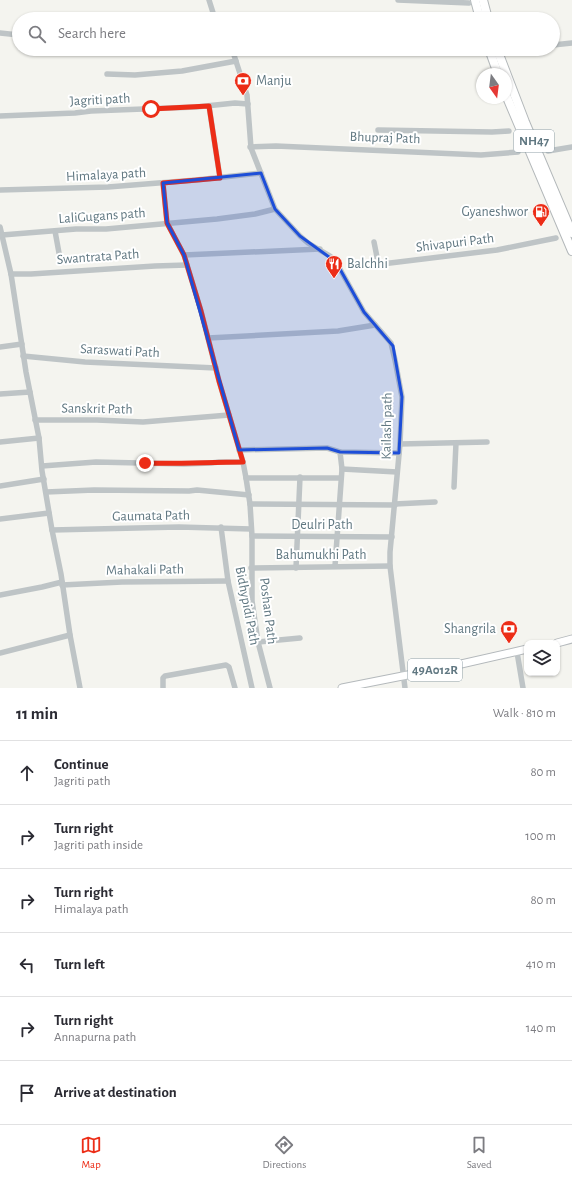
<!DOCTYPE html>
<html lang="en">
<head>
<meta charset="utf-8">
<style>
  body { margin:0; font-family:"Alegreya Sans",sans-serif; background:#f2f2f3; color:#2b2b33 }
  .controls { position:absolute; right:12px; bottom:12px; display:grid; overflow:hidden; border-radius:8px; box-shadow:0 1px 3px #0004 }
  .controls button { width:36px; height:36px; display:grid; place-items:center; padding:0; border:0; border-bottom:1px solid #e1e1e2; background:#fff; color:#2b2b33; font:20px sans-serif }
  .compass { position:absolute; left:476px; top:68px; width:36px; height:36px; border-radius:50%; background:#fff; box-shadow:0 1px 3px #0004; rotate:166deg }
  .stop { position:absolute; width:12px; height:12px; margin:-9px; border:3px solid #ec2d17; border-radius:50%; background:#fff }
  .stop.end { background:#ec2d17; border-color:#fff; box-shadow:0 1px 4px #0008 }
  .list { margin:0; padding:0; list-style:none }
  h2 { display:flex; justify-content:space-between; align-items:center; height:52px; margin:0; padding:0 16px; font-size:17px }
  h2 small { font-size:13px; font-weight:400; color:#7c7c81 }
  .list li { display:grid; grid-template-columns:26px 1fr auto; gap:12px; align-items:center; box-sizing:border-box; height:64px; padding:0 16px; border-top:1px solid #e1e1e2 }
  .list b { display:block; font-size:15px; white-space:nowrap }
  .list p { margin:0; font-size:13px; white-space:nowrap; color:#7c7c81 }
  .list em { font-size:13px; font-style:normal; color:#7c7c81 }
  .icon { flex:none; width:22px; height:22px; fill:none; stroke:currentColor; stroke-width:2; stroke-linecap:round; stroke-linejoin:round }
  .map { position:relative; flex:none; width:572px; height:688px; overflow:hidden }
  .search { position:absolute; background:#fff; box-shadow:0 1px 3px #0004; left:12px; right:12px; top:12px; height:44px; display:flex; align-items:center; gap:10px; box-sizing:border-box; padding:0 14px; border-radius:22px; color:#7c7c81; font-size:15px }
  .sheet { height:436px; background:#fff }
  nav { display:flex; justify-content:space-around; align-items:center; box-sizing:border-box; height:56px; border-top:1px solid #e1e1e2; background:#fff; font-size:11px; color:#7c7c81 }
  nav a { display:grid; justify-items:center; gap:2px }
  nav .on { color:#ec2d17 }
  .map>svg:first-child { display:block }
</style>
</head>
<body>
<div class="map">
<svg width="572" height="688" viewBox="0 0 572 688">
  <rect width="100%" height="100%" fill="#f4f4ef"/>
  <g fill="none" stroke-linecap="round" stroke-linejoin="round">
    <defs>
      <g id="major">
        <path d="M557 643 572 639"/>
        <path d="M342 688 448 667 527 649"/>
      </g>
      <g id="highway">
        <path d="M475 0 480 19"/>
        <path d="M483 0 488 19"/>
        <path d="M489 49 498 74"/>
        <path d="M497 49 525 122 572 233"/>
        <path d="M506 95 572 251"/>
      </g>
    </defs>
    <use href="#major" stroke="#b4b9bc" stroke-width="9"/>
    <use href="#highway" stroke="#b3b8ba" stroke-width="10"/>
    <g stroke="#bec4c6" stroke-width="5.5">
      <path d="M209 0 215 19"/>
      <path d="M398 0 469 3"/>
      <path d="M0 33 19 35"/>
      <path d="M553 45 572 43"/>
      <path d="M232 49 247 95 251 148 275 209 300 236 308 243 330 256 336 262 364 312 391 343 395 360 402 397 400 444 390 552V566L405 688"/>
      <path d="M478 49 482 53 489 50 507 49"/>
      <path d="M107 74 135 75 182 71 236 61"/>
      <path d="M209 106 220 178"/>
      <path d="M0 116 75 113 91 111 196 107 235 103 248 104"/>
      <path d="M378 130 492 132 509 131"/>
      <path d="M250 147 276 146 481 155 518 152"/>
      <path d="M548 151 572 147"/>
      <path d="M163 183 167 223 184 255 201 311 219 381 243 462 246 478 250 504 252 536V601L258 642 270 688"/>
      <path d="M0 190 108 187 196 180 261 173"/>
      <path d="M0 227 11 274 26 372 39 438 42 471 52 530 61 574 70 635 80 688"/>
      <path d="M55 231 59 253"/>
      <path d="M2 235 76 229H106L217 219 255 214 275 209"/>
      <path d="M374 242 378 262 382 264 497 250 556 238"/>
      <path d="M184 255 320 249"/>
      <path d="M11 274H31L155 266 187 265"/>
      <path d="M208 338 338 331 375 325"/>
      <path d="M0 347 22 344"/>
      <path d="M23 356 85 362 216 368"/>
      <path d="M0 394 30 392"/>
      <path d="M35 420H97L143 422 229 415"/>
      <path d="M0 442 39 438"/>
      <path d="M400 444 487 442"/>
      <path d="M239 450 327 448 340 452 399 453"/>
      <path d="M42 466 96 462 184 464 211 463 219 462H243"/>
      <path d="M342 469 397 472"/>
      <path d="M246 478H341"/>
      <path d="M0 486 44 479"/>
      <path d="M454 487 456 443"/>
      <path d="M46 492 94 490 189 491 197 490 249 495"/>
      <path d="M250 504 395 505"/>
      <path d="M395 504 435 502"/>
      <path d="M0 519 49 513"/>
      <path d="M221 527 228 581 252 688"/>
      <path d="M52 530 179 527 251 529"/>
      <path d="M252 536 392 537"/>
      <path d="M335 566 342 469 340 452"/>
      <path d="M251 568 390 566"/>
      <path d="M296 568 300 477"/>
      <path d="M62 585 122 582 228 581"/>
      <path d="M0 595 42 587 62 582"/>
      <path d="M258 642 300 638"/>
      <path d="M517 652 523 688"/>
      <path d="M0 653 70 635"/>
      <path d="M163 688V678L165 676 226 665 229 667 235 688"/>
    </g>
    <use href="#major" stroke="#fff" stroke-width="7"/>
    <use href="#highway" stroke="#fff" stroke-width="8"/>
  </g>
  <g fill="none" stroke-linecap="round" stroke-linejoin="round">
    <path stroke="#ec2d17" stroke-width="5" d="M145 463C178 464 210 462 243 462L219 381 201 311 184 255 167 223 163 183 220 178 209 106 151 109"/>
  </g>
  <path fill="#1d4ed8" fill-opacity="0.2" stroke="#1d4ed8" stroke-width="3" stroke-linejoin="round" d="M261 173 275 209 300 236 336 262 364 312 393 346 402 397 399 453 340 452 327 448 239 450 184 255 167 223 163 183Z"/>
  <defs>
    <symbol id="bank-pin" viewBox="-11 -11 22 30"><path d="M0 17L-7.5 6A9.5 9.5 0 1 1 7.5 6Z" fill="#ec2d17" stroke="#fff"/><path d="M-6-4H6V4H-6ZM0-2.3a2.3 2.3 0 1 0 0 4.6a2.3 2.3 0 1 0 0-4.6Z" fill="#fff"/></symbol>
    <symbol id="fuel-pin" viewBox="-11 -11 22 30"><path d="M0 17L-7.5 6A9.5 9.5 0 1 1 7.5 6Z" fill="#ec2d17" stroke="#fff"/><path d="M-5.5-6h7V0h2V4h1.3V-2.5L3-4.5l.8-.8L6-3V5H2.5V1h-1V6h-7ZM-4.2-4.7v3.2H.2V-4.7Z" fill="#fff"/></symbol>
    <symbol id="restaurant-pin" viewBox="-11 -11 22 30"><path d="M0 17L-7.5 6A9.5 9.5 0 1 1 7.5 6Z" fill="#ec2d17" stroke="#fff"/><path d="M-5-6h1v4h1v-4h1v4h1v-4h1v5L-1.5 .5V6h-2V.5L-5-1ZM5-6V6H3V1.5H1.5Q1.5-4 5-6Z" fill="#fff"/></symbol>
  </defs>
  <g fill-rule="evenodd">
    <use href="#bank-pin" x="233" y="71" width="20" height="27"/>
    <use href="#fuel-pin" x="531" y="202" width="20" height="27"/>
    <use href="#restaurant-pin" x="324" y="254" width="20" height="27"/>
    <use href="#bank-pin" x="499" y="619" width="20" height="27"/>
  </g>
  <g text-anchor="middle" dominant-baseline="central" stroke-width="4" stroke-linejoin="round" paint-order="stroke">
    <g fill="#fff" stroke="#90a0a8" stroke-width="1">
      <rect x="514" y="130" width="40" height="22" rx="3"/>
      <rect x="408" y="659" width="54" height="22" rx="3"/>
    </g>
    <g font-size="13" font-weight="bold" fill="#617882">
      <text x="534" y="141">NH47</text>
      <text x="435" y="670">49A012R</text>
    </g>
    <g font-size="14" fill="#617882" stroke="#fff" text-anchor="start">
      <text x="256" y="81">Manju</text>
      <text x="528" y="212" text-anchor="end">Gyaneshwor</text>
      <text x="347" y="264">Balchhi</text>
      <text x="496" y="629" text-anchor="end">Shangrila</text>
    </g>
    <g font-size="14" fill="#617882" stroke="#fff">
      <text transform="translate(100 100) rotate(-3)">Jagriti path</text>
      <text transform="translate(385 138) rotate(2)">Bhupraj Path</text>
      <text transform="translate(106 175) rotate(-3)">Himalaya path</text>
      <text transform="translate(102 216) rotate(-4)">LaliGugans path</text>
      <text transform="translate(455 243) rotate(-7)">Shivapuri Path</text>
      <text transform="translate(98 257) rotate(-4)">Swantrata Path</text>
      <text transform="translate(120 351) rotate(3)">Saraswati Path</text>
      <text transform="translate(97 409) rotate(1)">Sanskrit Path</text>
      <text transform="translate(387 426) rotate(-89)">Kailash path</text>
      <text transform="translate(151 516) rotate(-1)">Gaumata Path</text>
      <text x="322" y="525">Deulri Path</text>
      <text x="321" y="555">Bahumukhi Path</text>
      <text transform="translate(145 570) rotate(-1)">Mahakali Path</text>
      <text transform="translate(247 606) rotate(79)">Bidhypidi Path</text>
      <text transform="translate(268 611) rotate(83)">Poshan Path</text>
    </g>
  </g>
</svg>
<div class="controls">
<button><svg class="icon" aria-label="layers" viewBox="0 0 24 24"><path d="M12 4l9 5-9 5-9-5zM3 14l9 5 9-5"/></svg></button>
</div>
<svg class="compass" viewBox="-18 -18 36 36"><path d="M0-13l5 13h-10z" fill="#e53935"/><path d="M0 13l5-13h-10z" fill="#7c7c81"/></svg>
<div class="stop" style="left:151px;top:109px"></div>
<div class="stop end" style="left:145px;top:463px"></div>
<div class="search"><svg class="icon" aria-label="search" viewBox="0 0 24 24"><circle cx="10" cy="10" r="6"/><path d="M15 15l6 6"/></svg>Search here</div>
</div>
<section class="sheet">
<h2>11 min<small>Walk · 810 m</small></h2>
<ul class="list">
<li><svg class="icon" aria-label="ahead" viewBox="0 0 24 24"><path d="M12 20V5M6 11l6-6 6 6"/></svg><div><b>Continue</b><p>Jagriti path</p></div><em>80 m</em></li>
<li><svg class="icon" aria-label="right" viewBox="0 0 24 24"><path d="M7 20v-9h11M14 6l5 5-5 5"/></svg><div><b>Turn right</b><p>Jagriti path inside</p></div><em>100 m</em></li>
<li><svg class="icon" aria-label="right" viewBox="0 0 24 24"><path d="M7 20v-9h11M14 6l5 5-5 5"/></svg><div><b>Turn right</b><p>Himalaya path</p></div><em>80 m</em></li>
<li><svg class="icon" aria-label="left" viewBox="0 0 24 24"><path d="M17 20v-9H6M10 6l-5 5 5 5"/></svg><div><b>Turn left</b></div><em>410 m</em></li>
<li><svg class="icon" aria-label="right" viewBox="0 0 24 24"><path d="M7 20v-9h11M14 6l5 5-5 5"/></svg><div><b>Turn right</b><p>Annapurna path</p></div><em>140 m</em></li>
<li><svg class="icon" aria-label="arrive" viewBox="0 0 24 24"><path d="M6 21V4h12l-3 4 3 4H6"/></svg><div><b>Arrive at destination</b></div></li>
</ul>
</section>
<nav>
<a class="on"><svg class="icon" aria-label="map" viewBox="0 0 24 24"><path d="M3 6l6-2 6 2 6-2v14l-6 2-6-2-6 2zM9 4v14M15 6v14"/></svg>Map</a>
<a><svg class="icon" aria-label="directions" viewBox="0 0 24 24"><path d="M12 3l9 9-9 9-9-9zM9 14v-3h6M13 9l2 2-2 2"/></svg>Directions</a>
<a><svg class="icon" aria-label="saved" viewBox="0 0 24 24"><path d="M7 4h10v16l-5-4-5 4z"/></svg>Saved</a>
</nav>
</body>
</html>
